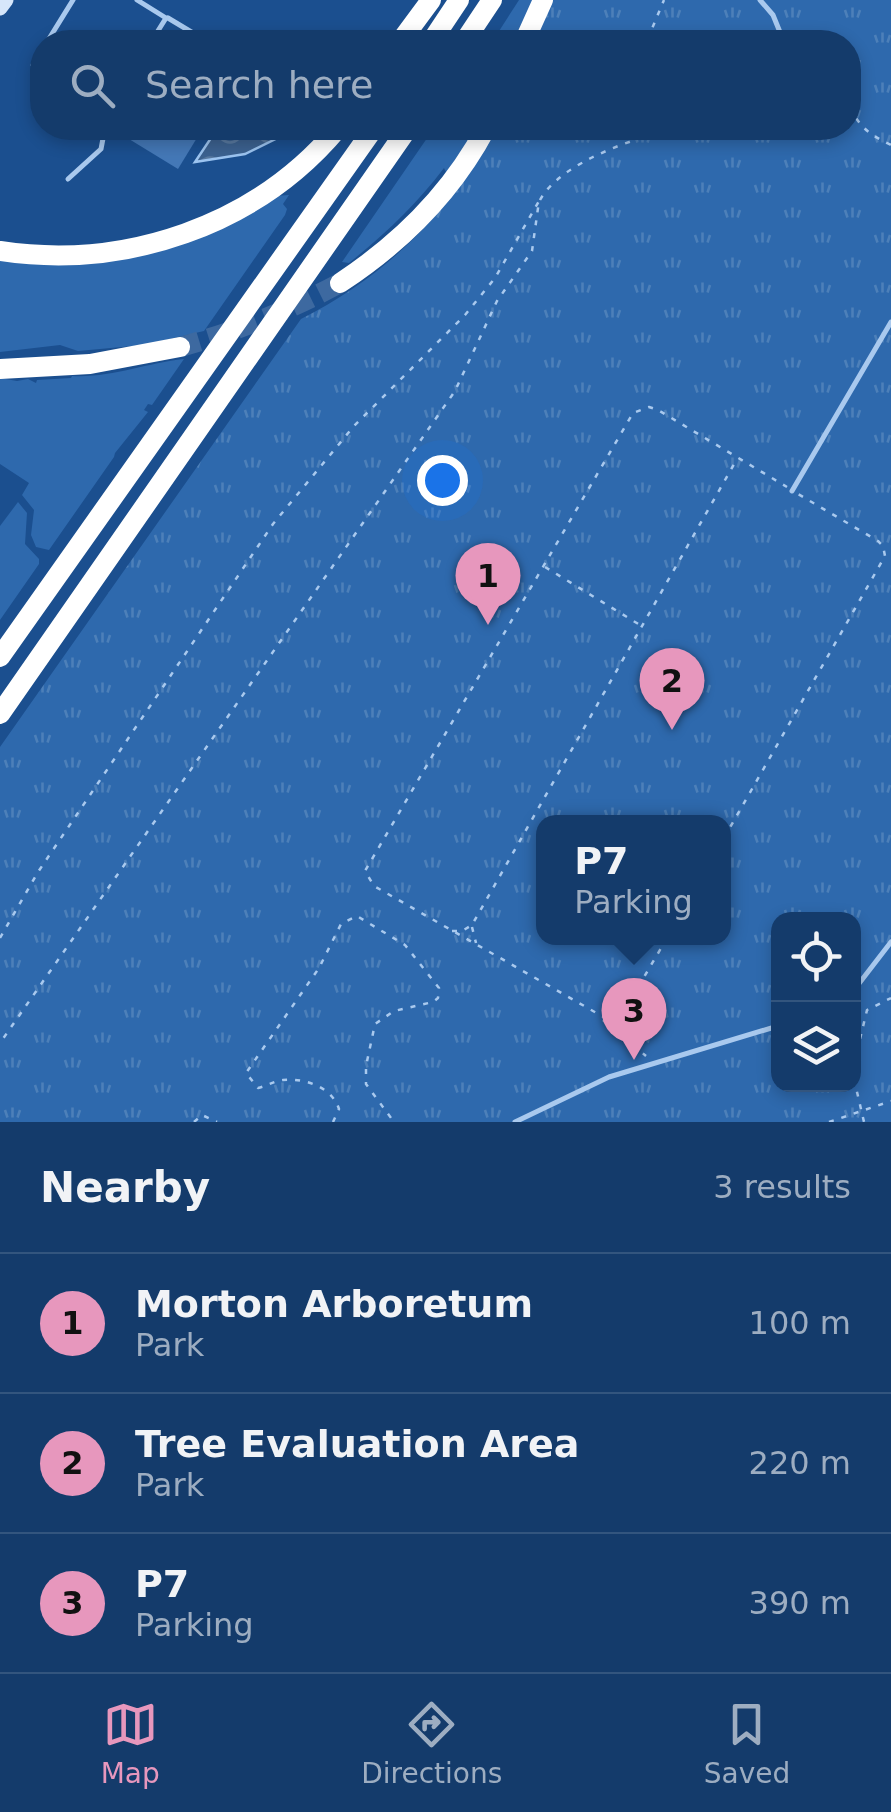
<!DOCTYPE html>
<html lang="en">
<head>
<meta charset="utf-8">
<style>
  body { margin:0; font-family:"DejaVu Sans",sans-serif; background:#214673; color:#f1f3f6 }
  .controls { position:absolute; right:30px; bottom:30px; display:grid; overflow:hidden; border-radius:20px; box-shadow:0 5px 15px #0003 }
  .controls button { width:90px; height:90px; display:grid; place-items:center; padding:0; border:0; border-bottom:2px solid #33557e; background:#143b6b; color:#f1f3f6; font:50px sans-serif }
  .you { position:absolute; left:442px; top:480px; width:35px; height:35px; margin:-25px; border:8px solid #fff; border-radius:50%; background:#1a73e8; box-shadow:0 0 0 15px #1a73e833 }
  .badge { display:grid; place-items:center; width:65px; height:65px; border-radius:50%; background:#e797bd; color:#111; font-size:32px; font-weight:700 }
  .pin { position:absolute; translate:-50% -82px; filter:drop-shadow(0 2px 5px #0008) }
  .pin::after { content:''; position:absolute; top:52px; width:35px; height:30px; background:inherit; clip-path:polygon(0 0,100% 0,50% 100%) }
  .popup { position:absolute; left:536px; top:815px; width:195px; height:130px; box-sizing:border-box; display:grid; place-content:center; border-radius:20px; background:#143b6b; filter:drop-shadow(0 2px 8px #0005); font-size:32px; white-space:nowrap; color:#9dadc1 }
  .popup b { font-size:38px; color:#f1f3f6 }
  .popup::after { content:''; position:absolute; left:50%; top:100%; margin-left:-20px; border:20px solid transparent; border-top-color:#143b6b }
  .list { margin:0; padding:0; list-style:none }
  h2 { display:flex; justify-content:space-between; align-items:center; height:130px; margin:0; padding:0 40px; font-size:42px }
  h2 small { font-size:32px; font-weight:400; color:#9dadc1 }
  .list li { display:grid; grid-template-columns:65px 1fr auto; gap:30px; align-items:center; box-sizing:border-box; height:140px; padding:0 40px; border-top:2px solid #33557e }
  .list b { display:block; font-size:38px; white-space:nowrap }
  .list p { margin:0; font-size:32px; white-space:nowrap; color:#9dadc1 }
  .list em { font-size:32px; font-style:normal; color:#9dadc1 }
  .icon { flex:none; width:55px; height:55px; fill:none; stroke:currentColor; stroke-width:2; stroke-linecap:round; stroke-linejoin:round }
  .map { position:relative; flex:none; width:891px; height:1122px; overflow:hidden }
  .search { position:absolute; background:#143b6b; box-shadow:0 5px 15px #0003; left:30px; right:30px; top:30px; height:110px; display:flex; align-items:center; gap:25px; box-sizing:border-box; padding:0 35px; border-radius:40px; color:#9dadc1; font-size:38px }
  .sheet { height:550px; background:#143b6b }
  nav { display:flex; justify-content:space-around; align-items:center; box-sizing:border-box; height:140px; border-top:2px solid #33557e; background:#143b6b; font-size:28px; color:#9dadc1 }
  nav a { display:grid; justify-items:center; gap:5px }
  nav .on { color:#e797bd }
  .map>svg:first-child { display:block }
</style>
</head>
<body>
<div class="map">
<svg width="891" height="1122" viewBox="0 0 891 1122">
  <defs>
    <pattern id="park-tufts" width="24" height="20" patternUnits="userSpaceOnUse" patternTransform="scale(2.5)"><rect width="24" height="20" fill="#2e69ad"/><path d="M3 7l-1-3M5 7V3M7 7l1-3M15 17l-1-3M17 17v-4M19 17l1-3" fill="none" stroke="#4d80b9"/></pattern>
    <pattern id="water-waves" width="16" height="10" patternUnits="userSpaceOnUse" patternTransform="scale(2.5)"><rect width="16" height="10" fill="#3c6290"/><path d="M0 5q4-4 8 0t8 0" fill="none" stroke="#597aa1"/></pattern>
  </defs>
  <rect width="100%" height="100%" fill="#1b4f8f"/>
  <g fill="#2e69ad">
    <path d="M519 0H533L513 42H492Z"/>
    <path d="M434 128H479L446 172 444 168C416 205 385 234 349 263L342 262Z"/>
    <path d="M289 195 283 204 287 209 285 215 204 331 144 345 78 351 60 345 0 352V255L91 259 275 196Z"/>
    <path d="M184 359 152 405 148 404 144 410 148 412 115 453 114 457 49 550 36 547 31 535 34 510 22 495 29 483 0 464V378L17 381 28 379 36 383 37 380 71 378 72 376C111 378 146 363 184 359Z"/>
    <path d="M18 502 27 513 25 544 39 559V564L0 620V526Z"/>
  </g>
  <path fill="url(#park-tufts)" fill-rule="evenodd" d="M550 0H891V1122H0V747L301 319C388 275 450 212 496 128H848V42H531ZM544 822H724V938H544ZM778 919H854V1084H778Z"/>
  <path fill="url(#water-waves)" stroke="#9cc4f0" stroke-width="2.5" d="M258 128H298L245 154 195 162 213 135 242 137Z"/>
  <path fill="#4478b7" d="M111 128H203L178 169Z"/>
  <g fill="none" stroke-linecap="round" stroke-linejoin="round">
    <path stroke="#3d69a0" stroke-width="20" stroke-dasharray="20 10" stroke-linecap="butt" d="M180 347C237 331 288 311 340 283"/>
    <g stroke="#a9c9ee" stroke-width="2.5" stroke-dasharray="5 8" stroke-linecap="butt">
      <path d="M632 42 651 31 664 0"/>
      <path d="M848 94C853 123 866 133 891 145"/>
      <path d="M540 200C561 162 635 138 676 128"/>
      <path d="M545 567 640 625"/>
      <path d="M724 838 885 556 883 546 878 541 798 494"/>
      <path d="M472 927 476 943"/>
      <path d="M452 931H462L472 925 737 459"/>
      <path d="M0 938 38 872 273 524 354 426 465 315 495 278 539 201 532 251 497 301 455 391 0 1043"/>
      <path d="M667 938 627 1006 621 1013 607 1019 374 886 365 871 633 413 649 407 658 410 787 487"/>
      <path d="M603 1020 646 1056"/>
      <path d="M854 1064 867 1010 891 998"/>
      <path d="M854 1079 864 1122"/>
      <path d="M194 1122 202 1115 217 1122"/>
      <path d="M333 1122 339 1109C332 1087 305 1078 283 1080 274 1081 267 1086 258 1088L246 1073 319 968 341 924 357 916 405 945 439 988 438 998 433 1002 394 1011 375 1024 366 1066V1084L394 1122"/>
      <path d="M829 1122 891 1101"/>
    </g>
    <g stroke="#a9c9ee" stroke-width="5">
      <path d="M137 0 166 18 151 42"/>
      <path d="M760 0 773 15 784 42"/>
      <path d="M168 18 208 42"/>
      <path d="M47 42 73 0"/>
      <path d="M42 50 33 65 42 71"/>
      <path d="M68 179 101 149 105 128"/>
      <path d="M792 491 891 322"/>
      <path d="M854 990 891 942"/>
      <path d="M515 1122 609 1077 778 1026"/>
    </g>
    <path stroke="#d6e6fa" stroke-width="15" d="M0 8 6 0"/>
    <g stroke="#fff" stroke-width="20">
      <path d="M400 42 431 0"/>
      <path d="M431 42 459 0"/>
      <path d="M464 42 492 0"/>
      <path d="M524 42 543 0"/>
      <path d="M0 251C125 270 256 226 338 128"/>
      <path d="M340 283C401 243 452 192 486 128"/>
      <path d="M0 369 90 364 180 347"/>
      <path d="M0 657 374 128"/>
      <path d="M0 714 408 128"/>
    </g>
  </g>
</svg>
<div class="controls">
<button><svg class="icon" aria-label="locate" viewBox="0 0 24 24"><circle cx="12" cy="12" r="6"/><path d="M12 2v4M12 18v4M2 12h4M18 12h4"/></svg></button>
<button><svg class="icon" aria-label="layers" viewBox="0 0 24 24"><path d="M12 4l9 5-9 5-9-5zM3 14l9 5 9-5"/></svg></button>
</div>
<div class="you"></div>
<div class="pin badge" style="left:488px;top:625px">1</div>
<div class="pin badge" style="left:672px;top:730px">2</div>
<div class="pin badge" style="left:634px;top:1060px">3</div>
<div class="popup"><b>P7</b>Parking</div>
<div class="search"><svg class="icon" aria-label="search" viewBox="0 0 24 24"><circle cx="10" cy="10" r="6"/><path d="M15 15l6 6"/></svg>Search here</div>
</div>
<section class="sheet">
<h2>Nearby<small>3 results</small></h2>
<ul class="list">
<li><span class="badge">1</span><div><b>Morton Arboretum</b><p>Park</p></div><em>100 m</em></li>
<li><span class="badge">2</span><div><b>Tree Evaluation Area</b><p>Park</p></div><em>220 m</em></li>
<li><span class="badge">3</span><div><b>P7</b><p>Parking</p></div><em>390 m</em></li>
</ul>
</section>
<nav>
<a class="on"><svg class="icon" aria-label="map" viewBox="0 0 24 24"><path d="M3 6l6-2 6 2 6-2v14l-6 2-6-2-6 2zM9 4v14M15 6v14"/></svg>Map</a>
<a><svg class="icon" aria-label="directions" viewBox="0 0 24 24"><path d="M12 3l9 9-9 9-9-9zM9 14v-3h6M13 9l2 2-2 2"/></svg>Directions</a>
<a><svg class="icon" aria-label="saved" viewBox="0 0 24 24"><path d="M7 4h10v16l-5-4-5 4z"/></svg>Saved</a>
</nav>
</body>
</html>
